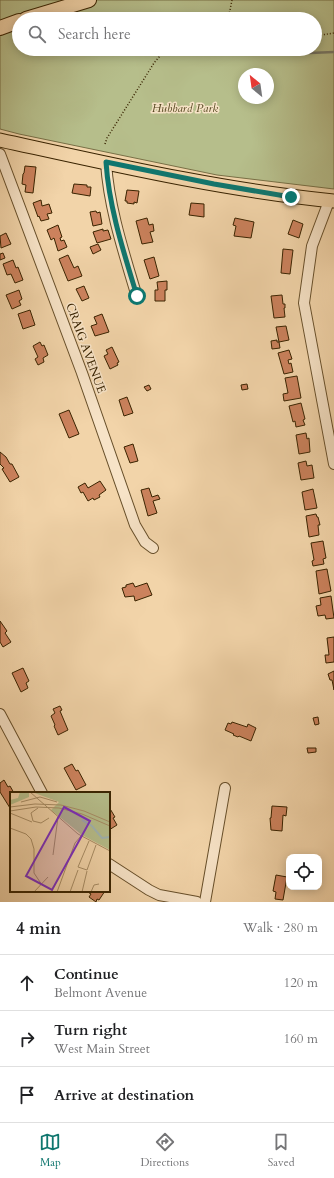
<!DOCTYPE html>
<html lang="en">
<head>
<meta charset="utf-8">
<style>
  body { margin:0; font-family:Cardo,serif; background:#f2f2f2; color:#202124 }
  .controls { position:absolute; right:12px; bottom:12px; display:grid; overflow:hidden; border-radius:8px; box-shadow:0 2px 10px #0003 }
  .controls button { width:36px; height:36px; display:grid; place-items:center; padding:0; border:0; border-bottom:1px solid #e0e0e0; background:#fff; color:#202124; font:20px sans-serif }
  .compass { position:absolute; left:238px; top:68px; width:36px; height:36px; border-radius:50%; background:#fff; box-shadow:0 2px 10px #0003; rotate:331deg }
  .stop { position:absolute; width:12px; height:12px; margin:-9px; border:3px solid #0f766e; border-radius:50%; background:#fff }
  .stop.end { background:#0f766e; border-color:#fff; box-shadow:0 1px 4px #0008 }
  .list { margin:0; padding:0; list-style:none }
  h2 { display:flex; justify-content:space-between; align-items:center; height:52px; margin:0; padding:0 16px; font-size:17px }
  h2 small { font-size:13px; font-weight:400; color:#757577 }
  .list li { display:grid; grid-template-columns:26px 1fr auto; gap:12px; align-items:center; box-sizing:border-box; height:56px; padding:0 16px; border-top:1px solid #e0e0e0 }
  .list b { display:block; font-size:15px; white-space:nowrap }
  .list p { margin:0; font-size:13px; white-space:nowrap; color:#757577 }
  .list em { font-size:13px; font-style:normal; color:#757577 }
  .icon { flex:none; width:22px; height:22px; fill:none; stroke:currentColor; stroke-width:2; stroke-linecap:round; stroke-linejoin:round }
  .map { position:relative; flex:none; width:334px; height:902px; overflow:hidden }
  .search { position:absolute; background:#fff; box-shadow:0 2px 10px #0003; left:12px; right:12px; top:12px; height:44px; display:flex; align-items:center; gap:10px; box-sizing:border-box; padding:0 14px; border-radius:22px; color:#757577; font-size:15px }
  .sheet { height:220px; background:#fff }
  nav { display:flex; justify-content:space-around; align-items:center; box-sizing:border-box; height:56px; border-top:1px solid #e0e0e0; background:#fff; font-size:11px; color:#757577 }
  nav a { display:grid; justify-items:center; gap:2px }
  nav .on { color:#0f766e }
  .map>svg:first-child { display:block }
</style>
</head>
<body>
<div class="map">
<svg width="334" height="902" viewBox="0 0 334 902">
  <rect width="100%" height="100%" fill="#f2d4a9"/>
  <filter id="stains"><feTurbulence type="fractalNoise" baseFrequency=".005" numOctaves="4"/><feColorMatrix values="0 0 0 0 .2 0 0 0 0 .09 0 0 0 0 .02 0 0 0 .5 -.17"/></filter>
  <radialGradient id="worn" r=".72"><stop offset=".6" stop-color="#630" stop-opacity="0"/><stop offset="1" stop-color="#630" stop-opacity=".3"/></radialGradient>
  <path fill="#b6be8b" stroke="#787046" fill-rule="evenodd" d="M0 0H334V189L217 175 19 134 0 129ZM19 19H315V49H19ZM244 74H268V98H244Z"/>
  <g fill="none" stroke-linecap="round" stroke-linejoin="round">
    <path stroke="#777b6c" stroke-width="2.5" d="M278 49 286 54 334 52"/>
  </g>
  <g fill="#cc825d" stroke="#392300">
    <path d="M25 166 36 167 33 193 25 192 26 185 22 184 23 174 24 173Z"/>
    <path d="M74 184 87 185V187H91L90 196 72 193Z"/>
    <path d="M127 190 139 191 137 203 134 202V204L127 203V201H125Z"/>
    <path d="M41 200 42 206 49 204 52 213 47 214 49 219 41 221 39 216 38 217 33 203Z"/>
    <path d="M191 203 204 204V217L189 215Z"/>
    <path d="M96 211 97 213 100 212 102 224 93 226 90 212Z"/>
    <path d="M147 218 149 225 153 224 154 231 150 232 153 242 142 244 136 221Z"/>
    <path d="M235 218 254 222 251 238 234 236 236 226 233 225Z"/>
    <path d="M293 220 303 224 299 238 288 234Z"/>
    <path d="M58 225 62 237 60 238 61 241 64 240 67 247 58 251 54 238 51 240 47 230Z"/>
    <path d="M103 229V231L108 230 111 239 97 243 93 232Z"/>
    <path d="M6 233 11 244 1 248 0 236Z"/>
    <path d="M98 244 101 250 93 254 90 247Z"/>
    <path d="M283 249 293 250 290 274 281 273Z"/>
    <path d="M3 253 5 258 0 260V254Z"/>
    <path d="M68 255 74 268 78 266 82 276 68 281 59 259Z"/>
    <path d="M154 257 159 276 150 279 144 260Z"/>
    <path d="M13 260 16 268 18 267 23 280 15 283 11 274 7 275 3 264Z"/>
    <path d="M167 281V290H165V301H155V290H158L157 282Z"/>
    <path d="M84 286 89 298 82 301 76 289Z"/>
    <path d="M19 290 22 299 19 301 21 305 12 309 6 295Z"/>
    <path d="M282 295 283 304H285V308H284L285 317 274 318 271 296Z"/>
    <path d="M30 310 35 325 23 329 18 314Z"/>
    <path d="M102 314 109 332 95 336 91 326 97 324 94 317Z"/>
    <path d="M286 326 289 340 279 342 280 348 272 349 271 341 277 340V342H279L276 327Z"/>
    <path d="M40 342 42 346 44 345 48 355 43 358 44 362 38 365 35 359 38 357 33 346Z"/>
    <path d="M112 347 119 362 117 363 118 365 110 369 104 356 108 354 106 350Z"/>
    <path d="M289 350 292 359 288 360 289 364 291 363 293 372 284 374 278 353Z"/>
    <path d="M297 376 301 398 284 401 283 394 288 393 285 378Z"/>
    <path d="M103 383 105 388 101 389 99 385Z"/>
    <path d="M247 384 248 389 242 390 241 385Z"/>
    <path d="M149 385 151 389 147 391 144 387Z"/>
    <path d="M127 397 133 413 124 416 119 400Z"/>
    <path d="M301 403 305 419 303 420 305 425 296 427 295 421 293 422 289 406Z"/>
    <path d="M69 410 79 434 69 438 59 414Z"/>
    <path d="M306 433 307 439 309 438 310 452 299 454 296 435Z"/>
    <path d="M133 444 138 461 130 463 124 447Z"/>
    <path d="M0 452 6 457 10 464H12L19 477 10 482 2 469 4 468 0 464Z"/>
    <path d="M306 461 307 466 312 465 314 478 301 480 298 463Z"/>
    <path d="M100 481 106 490 99 495 100 497 94 500 93 498 88 501 83 492 81 493 78 487 85 483 88 488Z"/>
    <path d="M149 488 152 497 158 495 160 499 153 501 157 513 148 516 141 490Z"/>
    <path d="M313 489 317 508 305 510 302 492Z"/>
    <path d="M316 514 317 517H318L320 525H318L319 535 309 537 306 516Z"/>
    <path d="M323 541 326 558 323 559 324 564 313 566 312 561 314 560 311 543Z"/>
    <path d="M327 569 331 591 319 594 316 571Z"/>
    <path d="M133 583 135 587 147 583 152 595 135 601 134 596 125 597 122 588 126 587V585Z"/>
    <path d="M331 596 334 618 326 619 325 615 318 616 316 606 321 605 320 598Z"/>
    <path d="M0 621 7 631 5 633 11 642 3 647 0 642Z"/>
    <path d="M334 637V662L326 663 325 655H329L327 638Z"/>
    <path d="M23 668 29 681 26 683 28 688 21 692 12 673Z"/>
    <path d="M334 671V690L332 680H330L328 674Z"/>
    <path d="M60 706 62 710 60 711 68 730 58 735 54 726 55 725 51 716 55 713 53 709Z"/>
    <path d="M318 717 319 724 315 725 313 718Z"/>
    <path d="M232 722 247 727 248 724 256 728 251 741 239 736 238 737 233 735 234 734 225 730 228 723 231 724Z"/>
    <path d="M307 748H316V752L308 753Z"/>
    <path d="M72 764 76 771 78 770 86 785 76 790 64 768Z"/>
    <path d="M4 780 8 787 10 786 14 793H11V807L10 808 0 792V783Z"/>
    <path d="M272 806 287 807 286 816 283 815 282 831 271 830 270 818H271Z"/>
    <path d="M109 807 115 817 113 818 117 825 109 830Z"/>
    <path d="M276 875 287 877 283 900 275 899 276 892 273 891Z"/>
    <path d="M86 891H105L99 900 97 899 96 902 89 897 91 894Z"/>
  </g>
  <g fill="none" stroke-linecap="round" stroke-linejoin="round">
    <defs>
      <g id="minor">
        <path d="M0 154 82 373 135 525 145 542 153 548"/>
        <path d="M106 163C109 208 124 253 137 297"/>
        <path d="M329 201 312 246 304 303 334 464"/>
        <path d="M0 714 42 793"/>
        <path d="M109 864 149 890 159 895 197 902"/>
        <path d="M205 902 225 788"/>
      </g>
      <path id="major" d="M0 140C110 164 221 190 334 201"/>
      <g id="highway">
        <path d="M26 19 89 0"/>
        <path d="M0 28 19 21"/>
      </g>
    </defs>
    <use href="#minor" stroke="#674f2a" stroke-width="12"/>
    <use href="#major" stroke="#392300" stroke-width="15"/>
    <use href="#highway" stroke="#392300" stroke-width="16"/>
    <g stroke="#392300" stroke-width="1.5" stroke-dasharray="1 2" stroke-linecap="butt">
      <path d="M232 0 229 15 231 17 235 19"/>
      <path d="M315 36 334 33"/>
      <path d="M105 144 107 138 154 63 166 49"/>
    </g>
    <use href="#minor" stroke="#f7e3c7" stroke-width="10"/>
    <use href="#major" stroke="#f2d4a9" stroke-width="13"/>
    <use href="#highway" stroke="#f2d4a9" stroke-width="14"/>
  </g>
  <g fill="none" stroke-linecap="round" stroke-linejoin="round">
    <path stroke="#0f766e" stroke-width="5" d="M137 296C124 253 109 208 106 162L214 184 291 197"/>
  </g>
  <g text-anchor="middle" dominant-baseline="central" stroke-width="3" stroke-linejoin="round" paint-order="stroke">
    <g font-size="12" font-style="italic" fill="#584a23" stroke="#f7e3c7">
      <text x="185" y="108">Hubbard Park</text>
    </g>
    <g font-size="12" fill="#392300" stroke="#f7e3c7">
      <text transform="translate(86 348) rotate(70)">CRAIG AVENUE</text>
    </g>
  </g>
  <g transform="translate(10 792)">
    <rect width="100" height="100" fill="#f2d4a9"/>
    <path d="M10 0H19V5L0 13V8L8 6ZM22 0H100V58L72 43 41 18 49 10Z" fill="#b6be8b"/>
    <path fill="none" stroke="#a0b5b4" stroke-width="2" d="M72 28 82 34 92 46 100 45"/>
    <path fill="none" stroke="#a88d65" stroke-width="1" d="M20 0 68 42 100 59M11 10 30 5 47 10M0 15 25 12 51 13 74 19 100 30M28 16 21 21 23 29 31 31 39 26M0 19 26 15 49 16 72 22 100 34M0 21 22 30M0 36 16 42 21 47 24 57V81L32 93M79 49 68 75 77 78 86 53M43 63 48 25M24 100 38 85M47 100 65 51 71 44M60 100 68 78M72 100 77 79M81 100 84 93 89 92"/>
    <path fill="#7b2cbf" fill-opacity="0.15" stroke="#7b2cbf" stroke-width="2" d="M54 15 80 29 42 98 16 84Z"/>
    <rect width="100" height="100" fill="none" stroke="#392300" stroke-width="2"/>
  </g>
  <rect width="100%" height="100%" filter="url(#stains)"/>
  <rect width="100%" height="100%" fill="url(#worn)"/>
</svg>
<div class="controls">
<button><svg class="icon" aria-label="locate" viewBox="0 0 24 24"><circle cx="12" cy="12" r="6"/><path d="M12 2v4M12 18v4M2 12h4M18 12h4"/></svg></button>
</div>
<svg class="compass" viewBox="-18 -18 36 36"><path d="M0-13l5 13h-10z" fill="#e53935"/><path d="M0 13l5-13h-10z" fill="#757577"/></svg>
<div class="stop" style="left:137px;top:296px"></div>
<div class="stop end" style="left:291px;top:197px"></div>
<div class="search"><svg class="icon" aria-label="search" viewBox="0 0 24 24"><circle cx="10" cy="10" r="6"/><path d="M15 15l6 6"/></svg>Search here</div>
</div>
<section class="sheet">
<h2>4 min<small>Walk · 280 m</small></h2>
<ul class="list">
<li><svg class="icon" aria-label="ahead" viewBox="0 0 24 24"><path d="M12 20V5M6 11l6-6 6 6"/></svg><div><b>Continue</b><p>Belmont Avenue</p></div><em>120 m</em></li>
<li><svg class="icon" aria-label="right" viewBox="0 0 24 24"><path d="M7 20v-9h11M14 6l5 5-5 5"/></svg><div><b>Turn right</b><p>West Main Street</p></div><em>160 m</em></li>
<li><svg class="icon" aria-label="arrive" viewBox="0 0 24 24"><path d="M6 21V4h12l-3 4 3 4H6"/></svg><div><b>Arrive at destination</b></div></li>
</ul>
</section>
<nav>
<a class="on"><svg class="icon" aria-label="map" viewBox="0 0 24 24"><path d="M3 6l6-2 6 2 6-2v14l-6 2-6-2-6 2zM9 4v14M15 6v14"/></svg>Map</a>
<a><svg class="icon" aria-label="directions" viewBox="0 0 24 24"><path d="M12 3l9 9-9 9-9-9zM9 14v-3h6M13 9l2 2-2 2"/></svg>Directions</a>
<a><svg class="icon" aria-label="saved" viewBox="0 0 24 24"><path d="M7 4h10v16l-5-4-5 4z"/></svg>Saved</a>
</nav>
</body>
</html>
